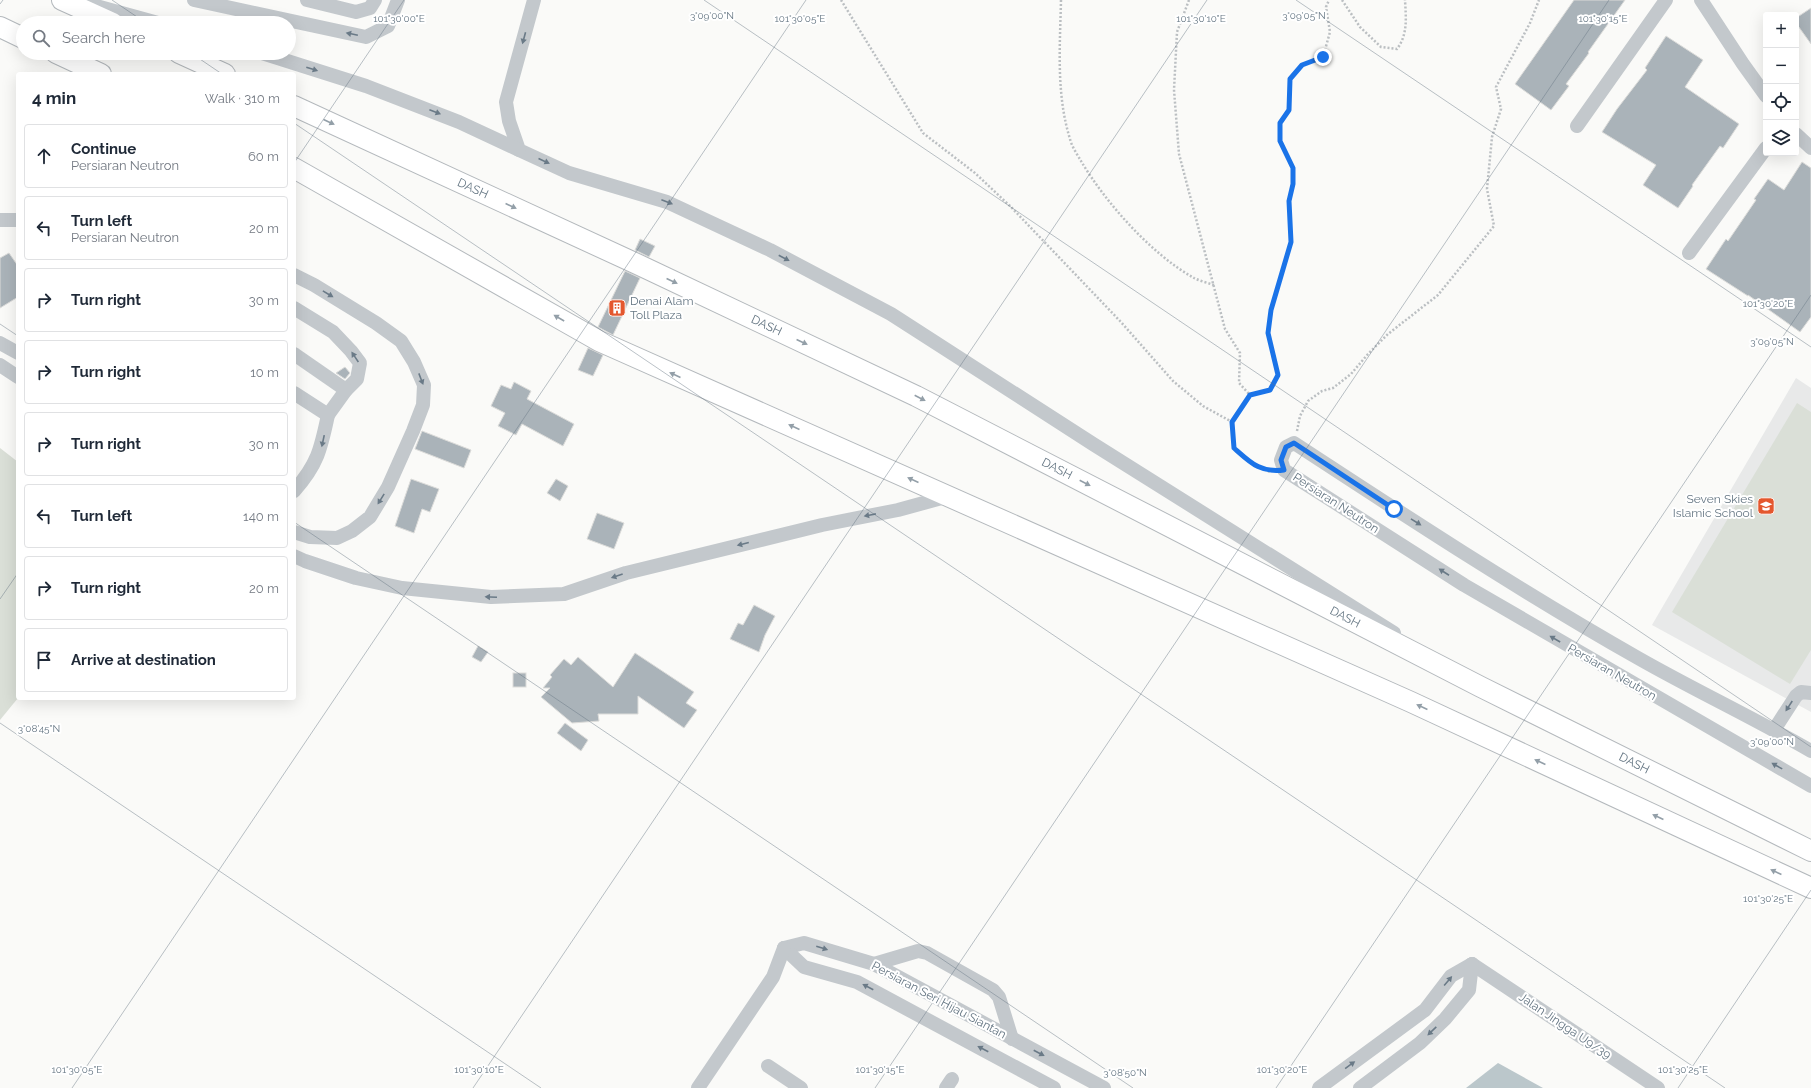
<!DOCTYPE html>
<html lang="en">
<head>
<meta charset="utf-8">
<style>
  body { margin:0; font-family:Raleway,sans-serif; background:#f2f2f3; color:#1f2937 }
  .controls { position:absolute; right:12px; top:12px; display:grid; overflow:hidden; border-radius:4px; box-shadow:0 4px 16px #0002 }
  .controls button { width:36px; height:36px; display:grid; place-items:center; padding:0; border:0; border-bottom:1px solid #e0e1e3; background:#fff; color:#1f2937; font:20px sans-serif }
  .stop { position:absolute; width:12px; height:12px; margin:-9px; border:3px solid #1a73e8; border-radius:50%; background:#fff }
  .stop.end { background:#1a73e8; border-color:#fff; box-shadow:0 1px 4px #0008 }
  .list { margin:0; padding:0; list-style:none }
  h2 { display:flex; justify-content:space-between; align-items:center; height:52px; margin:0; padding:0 16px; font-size:17px }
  h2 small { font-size:13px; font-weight:400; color:#747a83 }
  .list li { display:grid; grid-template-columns:26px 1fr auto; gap:12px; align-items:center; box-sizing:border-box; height:64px; margin:0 8px 8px; padding:0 8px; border:1px solid #e0e1e3; border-radius:4px }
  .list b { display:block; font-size:15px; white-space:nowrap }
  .list p { margin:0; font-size:13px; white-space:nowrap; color:#747a83 }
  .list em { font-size:13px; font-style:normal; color:#747a83 }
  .icon { flex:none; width:22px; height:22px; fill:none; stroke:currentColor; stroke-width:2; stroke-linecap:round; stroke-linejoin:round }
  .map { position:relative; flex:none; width:1811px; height:1088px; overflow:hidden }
  .search { position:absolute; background:#fff; box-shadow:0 4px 16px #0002; left:16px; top:16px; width:280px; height:44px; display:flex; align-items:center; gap:10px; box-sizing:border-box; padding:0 14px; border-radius:22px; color:#747a83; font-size:15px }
  .panel { position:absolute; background:#fff; box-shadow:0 4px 16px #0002; left:16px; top:72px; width:280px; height:628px; border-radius:4px }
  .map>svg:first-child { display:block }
</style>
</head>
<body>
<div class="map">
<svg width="1811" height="1088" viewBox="0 0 1811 1088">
  <rect width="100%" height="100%" fill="#fafaf8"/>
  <path fill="#e8e9e9" d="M1796 378 1811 388V712L1652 625Z"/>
  <g fill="#dadfd7">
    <path d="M1797 403 1811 412V650L1790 684 1672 612Z"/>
    <path d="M0 448 18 462V698L0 720Z"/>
  </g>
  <path fill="#bbc7cb" d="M1498 1063 1543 1088H1466Z"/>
  <g fill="#aab3b9" stroke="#dcdcda">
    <path d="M1574 0H1625L1588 52 1589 53 1566 84 1569 86 1551 110 1515 84Z"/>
    <path d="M1811 8V44L1796 23V18Z"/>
    <path d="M1666 36 1703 60 1685 87 1739 124 1723 148 1720 146 1692 185 1693 186 1678 208 1643 185 1656 165 1602 132 1617 109 1647 70 1645 68Z"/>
    <path d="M1802 162 1811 168V317L1800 332 1748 295V296L1706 269 1726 239 1728 241 1756 200 1754 199 1768 179 1784 190Z"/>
    <path d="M640 239 655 246 649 257 635 250Z"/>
    <path d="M9 253 18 266V297L0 308V258Z"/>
    <path d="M625 271 640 278 613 335 598 327Z"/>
    <path d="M588 348 603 355 593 376 578 370Z"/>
    <path d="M345 367 350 373 345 379 336 373Z"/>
    <path d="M514 382 531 391 527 399 574 424 563 446 522 424 516 435 498 426 505 413 491 406 501 385 511 389Z"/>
    <path d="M422 431 471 450 464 468 415 449Z"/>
    <path d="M411 479 439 489 430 512 422 509 414 533 395 526Z"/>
    <path d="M556 479 568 486 560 501 547 493Z"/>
    <path d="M597 513 624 523 614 549 587 539Z"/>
    <path d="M754 605 775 616 765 635 759 652 730 639 738 623 743 625Z"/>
    <path d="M478 646 488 652 481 662 472 657Z"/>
    <path d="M635 653 694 692 686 703 697 710 684 728 638 696V714H598L599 721 572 723 541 697 550 688H543L552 677 550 675 564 659 571 665 578 657 613 687Z"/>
    <rect x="513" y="673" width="13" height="14"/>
    <path d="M565 723 588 740 581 751 557 733Z"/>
  </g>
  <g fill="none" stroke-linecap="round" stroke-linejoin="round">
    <defs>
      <g id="highway">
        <path d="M62 0 113 23"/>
        <path d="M0 27 23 38"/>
        <path d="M56 53 101 74"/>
        <path d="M179 53 225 74"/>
        <path id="s1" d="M294 106 637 264 916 396 1481 687 1811 851"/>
        <path d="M294 168 599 341 1411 702 1811 888"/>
      </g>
    </defs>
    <use href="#highway" stroke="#b4b9bd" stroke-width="22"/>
    <g stroke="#bbbfc2" stroke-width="2.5" stroke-dasharray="2 2" stroke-linecap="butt">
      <path d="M841 0 923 133 975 173 1010 206 1120 321 1173 381 1203 406 1232 422"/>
      <path d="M1061 0C1060 46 1056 94 1070 139 1072 147 1077 154 1081 161 1106 203 1151 254 1194 278 1200 281 1208 283 1214 285"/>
      <path d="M1189 0 1177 32 1174 90 1179 154 1225 329 1240 353 1239 383 1250 395 1271 390 1277 375 1268 333 1271 310 1291 242 1289 201 1293 184V169L1280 141V123L1289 110 1290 79 1302 65 1323 57 1330 32 1326 7 1329 0"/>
      <path d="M1342 0 1360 27 1381 47 1397 49C1408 34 1406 18 1405 0"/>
      <path d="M1250 395 1232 422 1234 448 1251 463 1270 472"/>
      <path d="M1297 431 1300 416 1308 401 1322 391 1333 388 1351 374 1368 354 1388 334 1438 295 1494 226 1487 189 1492 137 1501 109 1496 87 1530 23 1539 0"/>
    </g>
    <g stroke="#c3c8cc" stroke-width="14">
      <path d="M194 0 366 37 388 26 398 0"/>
      <path d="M307 0 356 12 370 8 375 0"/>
      <path d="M534 0 506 102 509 121 519 150 569 173 667 202 770 250 891 314 1093 444 1394 633"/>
      <path d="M1701 0 1743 64 1766 96"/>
      <path d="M89 4 158 23"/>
      <path d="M262 53 366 86 459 122 519 150"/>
      <path d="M1577 126 1666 0"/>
      <path d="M1796 134 1811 148"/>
      <path d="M0 220H18"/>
      <path d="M1689 253 1766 148"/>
      <path d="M294 275 314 285 376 323 401 341 414 362 424 385 423 405 413 431 388 487 370 517 352 531 337 538 310 537 294 532"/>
      <path d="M294 308 333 332 351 351 360 363 357 379 346 390 328 415"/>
      <path d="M0 343 18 353"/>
      <path d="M294 354 346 390"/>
      <path d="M0 365 18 377"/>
      <path d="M294 393 328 415C321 448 318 464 294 491"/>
      <path d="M294 556 305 561 356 578 402 588 491 597 564 594 626 573 822 525 898 510 949 496"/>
      <path d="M1774 730 1796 696 1801 692 1811 693"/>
      <path d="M1811 751C1754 718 1694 690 1638 658 1520 591 1407 517 1294 443L1286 447 1281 460 1284 470 1464 585 1811 786"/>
      <path d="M784 948 804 943 874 964 1104 1088"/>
      <path d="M784 948 804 967 857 982 1054 1088"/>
      <path d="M874 964 918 951 927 953 993 990 999 997 1012 1039"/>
      <path d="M1472 964 1658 1088"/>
      <path d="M768 1066 801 1088"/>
      <path d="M698 1088 773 977 784 948"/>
      <path d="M946 1088 952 1079"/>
      <path d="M1319 1088 1425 1010 1451 976 1472 964"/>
      <path d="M1360 1088 1420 1043 1445 1019 1469 990 1472 964"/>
    </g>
    <use href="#highway" stroke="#fff" stroke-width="20"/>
  </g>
  <defs><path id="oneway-solid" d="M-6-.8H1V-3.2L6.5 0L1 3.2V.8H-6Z"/></defs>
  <g fill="#6a7a87">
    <use href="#oneway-solid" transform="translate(352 34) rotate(-168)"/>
    <use href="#oneway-solid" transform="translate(524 38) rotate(105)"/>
    <use href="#oneway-solid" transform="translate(312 69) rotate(18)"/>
    <use href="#oneway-solid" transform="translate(435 112) rotate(21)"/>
    <use href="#oneway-solid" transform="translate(544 161) rotate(24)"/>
    <use href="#oneway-solid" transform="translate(667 202) rotate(21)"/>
    <use href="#oneway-solid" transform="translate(784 258) rotate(28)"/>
    <use href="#oneway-solid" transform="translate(328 294) rotate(31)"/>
    <use href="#oneway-solid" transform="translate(355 357) rotate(-124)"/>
    <use href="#oneway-solid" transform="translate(421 379) rotate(69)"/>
    <use href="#oneway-solid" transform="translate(323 441) rotate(102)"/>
    <use href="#oneway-solid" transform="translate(381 499) rotate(122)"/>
    <use href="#oneway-solid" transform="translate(870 515) rotate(169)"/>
    <use href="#oneway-solid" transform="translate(1416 522) rotate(32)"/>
    <use href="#oneway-solid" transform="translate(743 544) rotate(166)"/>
    <use href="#oneway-solid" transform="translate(1444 572) rotate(-147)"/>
    <use href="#oneway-solid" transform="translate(617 576) rotate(161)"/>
    <use href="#oneway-solid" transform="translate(491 597) rotate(-178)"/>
    <use href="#oneway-solid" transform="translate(1555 639) rotate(-150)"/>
    <use href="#oneway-solid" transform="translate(1789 706) rotate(123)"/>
    <use href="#oneway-solid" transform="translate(1777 766) rotate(-151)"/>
    <use href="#oneway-solid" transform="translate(822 948) rotate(17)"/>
    <use href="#oneway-solid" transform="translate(1448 981) rotate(-50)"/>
    <use href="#oneway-solid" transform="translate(868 987) rotate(-152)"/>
    <use href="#oneway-solid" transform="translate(1432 1031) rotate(136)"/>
    <use href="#oneway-solid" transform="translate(983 1049) rotate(-152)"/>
    <use href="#oneway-solid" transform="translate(1039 1053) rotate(28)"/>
    <use href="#oneway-solid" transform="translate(1350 1065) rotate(-36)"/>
  </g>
  <g fill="#939fa8">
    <use href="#oneway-solid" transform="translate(329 122) rotate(25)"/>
    <use href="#oneway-solid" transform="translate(511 206) rotate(25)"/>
    <use href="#oneway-solid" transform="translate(672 281) rotate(25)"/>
    <use href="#oneway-solid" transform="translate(559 318) rotate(-150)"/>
    <use href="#oneway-solid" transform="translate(802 342) rotate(25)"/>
    <use href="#oneway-solid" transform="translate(675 375) rotate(-156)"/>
    <use href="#oneway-solid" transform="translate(920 398) rotate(27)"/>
    <use href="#oneway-solid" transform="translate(794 427) rotate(-156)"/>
    <use href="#oneway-solid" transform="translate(913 480) rotate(-156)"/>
    <use href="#oneway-solid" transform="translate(1085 483) rotate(27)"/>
    <use href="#oneway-solid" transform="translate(1422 707) rotate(-155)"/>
    <use href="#oneway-solid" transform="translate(1540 762) rotate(-155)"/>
    <use href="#oneway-solid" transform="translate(1658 817) rotate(-155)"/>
    <use href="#oneway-solid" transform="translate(1776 872) rotate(-155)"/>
  </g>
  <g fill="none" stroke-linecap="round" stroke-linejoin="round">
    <path stroke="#1a73e8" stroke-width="5" d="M1323 57 1302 65 1290 79 1289 110 1280 123V141L1293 168V184L1289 201 1291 242 1271 310 1268 333 1278 375 1270 390 1250 395 1232 422 1234 448C1251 463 1260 473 1284 470L1281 460 1286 447 1294 443 1394 509"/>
  </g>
  <path fill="none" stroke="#657683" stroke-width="1" stroke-opacity="0.45" d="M112 0 146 23M704 0 1811 747M1296 0 1811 347M0 4 3 0M191 53 222 74M294 123 1725 1088M294 163 404 0M0 324 18 336M294 522 1133 1088M0 599 18 573M0 723 541 1088M72 1088 806 0M473 1088 1207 0M875 1088 1609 0M1276 1088 1811 295M1678 1088 1811 890"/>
  <defs>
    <symbol id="building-square" viewBox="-11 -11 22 22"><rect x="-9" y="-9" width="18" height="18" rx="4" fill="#e4572e" stroke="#fff"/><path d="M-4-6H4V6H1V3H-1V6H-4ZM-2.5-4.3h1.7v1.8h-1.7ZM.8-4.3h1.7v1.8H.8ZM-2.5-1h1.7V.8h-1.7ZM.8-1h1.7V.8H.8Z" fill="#fff"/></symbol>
    <symbol id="school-square" viewBox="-11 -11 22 22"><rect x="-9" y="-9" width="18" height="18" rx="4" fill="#e4572e" stroke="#fff"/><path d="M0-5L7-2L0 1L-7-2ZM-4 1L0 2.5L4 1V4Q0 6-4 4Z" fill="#fff"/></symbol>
  </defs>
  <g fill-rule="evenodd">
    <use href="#building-square" x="607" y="298" width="20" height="20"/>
    <use href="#school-square" x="1756" y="496" width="20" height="20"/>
  </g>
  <g text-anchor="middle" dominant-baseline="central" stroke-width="4" stroke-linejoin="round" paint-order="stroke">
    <g font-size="12" fill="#657683" stroke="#fff">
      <text stroke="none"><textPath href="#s1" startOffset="197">DASH</textPath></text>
      <text stroke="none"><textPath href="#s1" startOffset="521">DASH</textPath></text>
      <text stroke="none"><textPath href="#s1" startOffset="845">DASH</textPath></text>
      <text transform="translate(1336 503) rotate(33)">Persiaran Neutron</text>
      <text stroke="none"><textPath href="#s1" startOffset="1169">DASH</textPath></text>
      <text transform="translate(1612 672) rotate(30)">Persiaran Neutron</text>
      <text stroke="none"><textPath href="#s1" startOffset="1493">DASH</textPath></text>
      <text transform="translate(939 1000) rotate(28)">Persiaran Seri Hijau Siantan</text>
      <text transform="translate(1565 1026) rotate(34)">Jalan Jingga U9/39</text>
    </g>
    <g font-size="12" fill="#657683" stroke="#fff" text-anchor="start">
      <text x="630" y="301">Denai Alam<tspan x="630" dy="14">Toll Plaza</tspan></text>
      <text x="1753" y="499" text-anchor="end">Seven Skies<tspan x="1753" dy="14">Islamic School</tspan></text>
    </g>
  </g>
  <g font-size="10" text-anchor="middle" fill="#657683" stroke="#fff" stroke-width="4" stroke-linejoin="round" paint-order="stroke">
    <text x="712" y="19">3°09'00"N</text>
    <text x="1304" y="19">3°09'05"N</text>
    <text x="399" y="22">101°30'00"E</text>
    <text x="800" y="22">101°30'05"E</text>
    <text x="1201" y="22">101°30'10"E</text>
    <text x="1603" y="22">101°30'15"E</text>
    <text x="1768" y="307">101°30'20"E</text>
    <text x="1772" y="345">3°09'05"N</text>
    <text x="39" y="732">3°08'45"N</text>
    <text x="1772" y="745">3°09'00"N</text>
    <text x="1768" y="902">101°30'25"E</text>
    <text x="77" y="1073">101°30'05"E</text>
    <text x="479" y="1073">101°30'10"E</text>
    <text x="880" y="1073">101°30'15"E</text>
    <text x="1282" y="1073">101°30'20"E</text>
    <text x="1683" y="1073">101°30'25"E</text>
    <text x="1125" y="1076">3°08'50"N</text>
  </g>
</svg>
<div class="controls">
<button>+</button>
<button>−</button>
<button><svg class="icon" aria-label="locate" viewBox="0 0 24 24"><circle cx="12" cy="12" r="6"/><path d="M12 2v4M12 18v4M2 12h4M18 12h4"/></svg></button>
<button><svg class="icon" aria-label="layers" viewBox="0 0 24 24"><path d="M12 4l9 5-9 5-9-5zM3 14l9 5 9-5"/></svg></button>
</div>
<div class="stop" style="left:1394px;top:509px"></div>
<div class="stop end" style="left:1323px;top:57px"></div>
<div class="search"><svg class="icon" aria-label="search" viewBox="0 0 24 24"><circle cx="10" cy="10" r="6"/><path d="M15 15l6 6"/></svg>Search here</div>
<section class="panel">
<h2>4 min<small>Walk · 310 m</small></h2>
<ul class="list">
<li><svg class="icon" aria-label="ahead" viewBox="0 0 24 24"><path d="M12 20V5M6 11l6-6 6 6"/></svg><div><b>Continue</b><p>Persiaran Neutron</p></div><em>60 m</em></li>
<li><svg class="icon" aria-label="left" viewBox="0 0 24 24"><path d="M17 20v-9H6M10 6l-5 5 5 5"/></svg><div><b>Turn left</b><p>Persiaran Neutron</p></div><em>20 m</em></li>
<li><svg class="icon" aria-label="right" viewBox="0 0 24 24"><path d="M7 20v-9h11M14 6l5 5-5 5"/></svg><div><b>Turn right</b></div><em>30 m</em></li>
<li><svg class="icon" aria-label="right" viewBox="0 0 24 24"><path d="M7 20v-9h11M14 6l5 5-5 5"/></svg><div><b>Turn right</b></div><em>10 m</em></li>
<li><svg class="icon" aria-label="right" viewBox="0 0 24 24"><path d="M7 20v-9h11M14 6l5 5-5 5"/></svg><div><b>Turn right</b></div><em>30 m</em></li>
<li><svg class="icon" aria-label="left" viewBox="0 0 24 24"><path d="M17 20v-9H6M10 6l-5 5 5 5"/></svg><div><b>Turn left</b></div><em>140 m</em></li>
<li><svg class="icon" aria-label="right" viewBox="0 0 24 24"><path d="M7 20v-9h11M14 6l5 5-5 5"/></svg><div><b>Turn right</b></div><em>20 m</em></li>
<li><svg class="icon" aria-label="arrive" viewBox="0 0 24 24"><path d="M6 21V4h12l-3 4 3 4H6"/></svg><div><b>Arrive at destination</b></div></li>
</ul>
</section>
</div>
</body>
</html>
